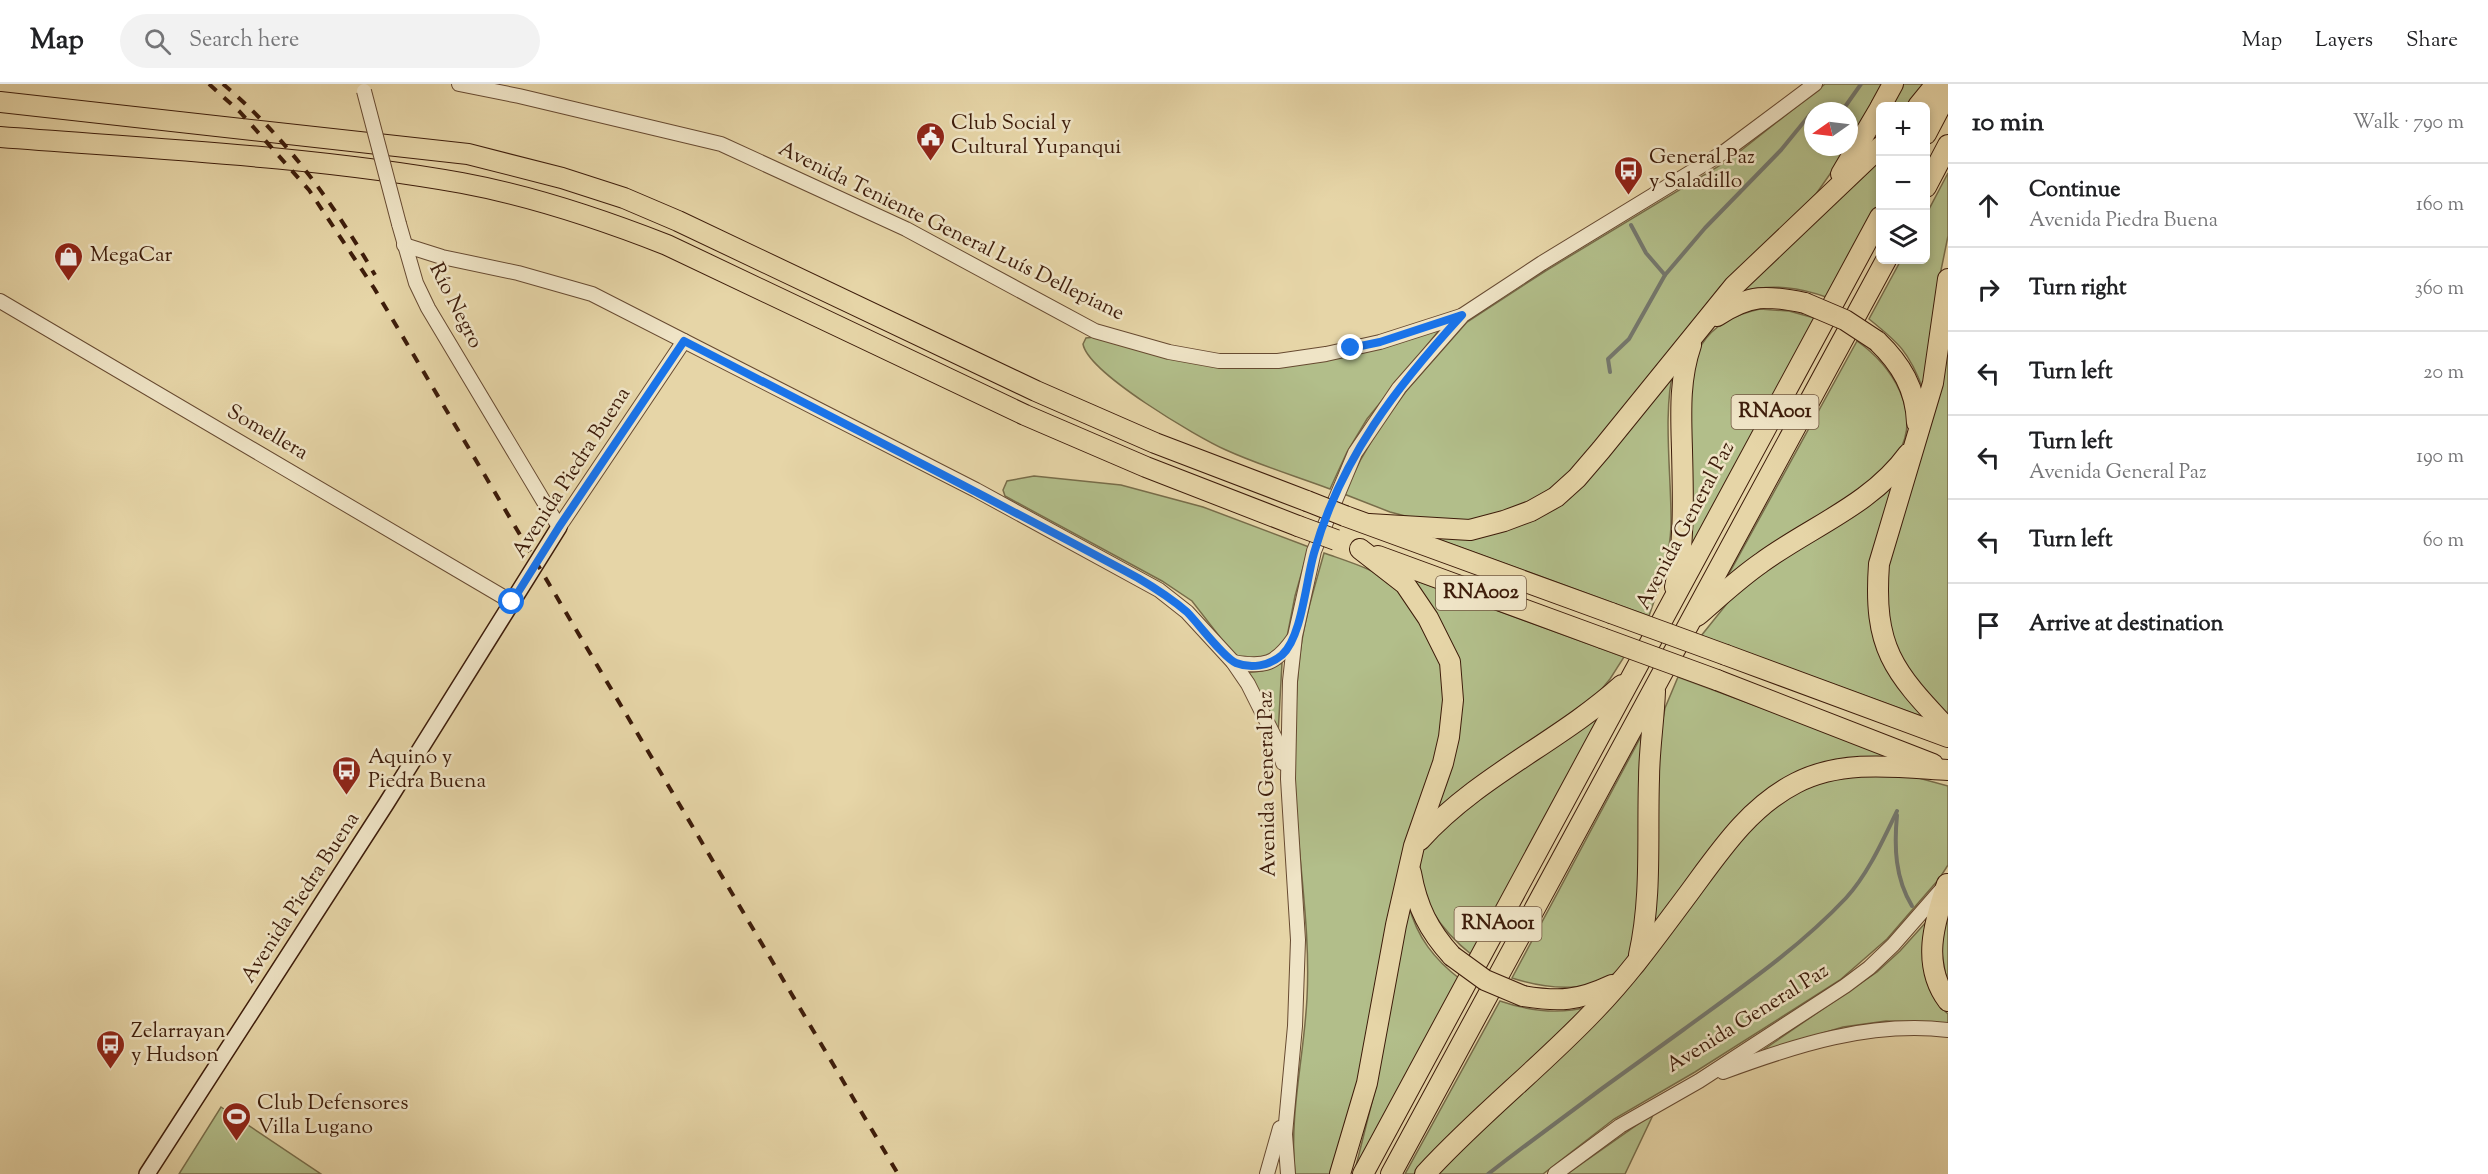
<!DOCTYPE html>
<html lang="en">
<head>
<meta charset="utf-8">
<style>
  body { margin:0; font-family:"Sorts Mill Goudy",serif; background:#f2f2f2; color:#202124 }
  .controls { position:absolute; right:18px; top:18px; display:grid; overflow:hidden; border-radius:9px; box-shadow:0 3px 9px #0003 }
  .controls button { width:54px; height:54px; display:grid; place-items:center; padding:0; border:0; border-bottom:2px solid #e0e0e0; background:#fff; color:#202124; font:30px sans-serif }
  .compass { position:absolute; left:1804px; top:18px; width:54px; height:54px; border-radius:50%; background:#fff; box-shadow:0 3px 9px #0003; rotate:256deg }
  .stop { position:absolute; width:18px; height:18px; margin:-14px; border:4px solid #1a73e8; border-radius:50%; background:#fff }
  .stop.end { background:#1a73e8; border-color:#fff; box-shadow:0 2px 6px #0008 }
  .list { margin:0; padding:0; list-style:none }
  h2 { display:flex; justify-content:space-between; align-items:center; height:78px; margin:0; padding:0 24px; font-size:26px }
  h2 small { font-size:20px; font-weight:400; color:#757577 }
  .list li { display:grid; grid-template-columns:39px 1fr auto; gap:18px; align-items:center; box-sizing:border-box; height:84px; padding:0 24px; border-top:2px solid #e0e0e0 }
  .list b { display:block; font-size:22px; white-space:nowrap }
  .list p { margin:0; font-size:20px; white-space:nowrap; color:#757577 }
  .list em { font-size:20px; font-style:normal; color:#757577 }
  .icon { flex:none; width:33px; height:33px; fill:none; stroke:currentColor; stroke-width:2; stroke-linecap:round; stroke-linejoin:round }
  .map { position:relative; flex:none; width:1948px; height:1090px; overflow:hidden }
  header { display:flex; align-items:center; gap:36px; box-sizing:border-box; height:84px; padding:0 30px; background:#fff; border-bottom:2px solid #e0e0e0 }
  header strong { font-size:28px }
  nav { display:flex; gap:33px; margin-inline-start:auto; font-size:21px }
  .search { width:420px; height:54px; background:#f2f2f2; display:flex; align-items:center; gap:15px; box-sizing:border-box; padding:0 21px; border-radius:33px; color:#757577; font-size:22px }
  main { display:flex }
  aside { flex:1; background:#fff }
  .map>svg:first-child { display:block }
</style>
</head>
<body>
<header>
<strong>Map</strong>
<div class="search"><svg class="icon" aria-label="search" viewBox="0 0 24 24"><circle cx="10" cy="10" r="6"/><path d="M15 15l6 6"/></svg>Search here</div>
<nav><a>Map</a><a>Layers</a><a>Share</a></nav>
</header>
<main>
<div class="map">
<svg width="1948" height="1090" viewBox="0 0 1948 1090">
  <rect width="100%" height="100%" fill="#e6d5a7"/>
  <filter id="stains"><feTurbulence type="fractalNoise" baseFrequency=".00333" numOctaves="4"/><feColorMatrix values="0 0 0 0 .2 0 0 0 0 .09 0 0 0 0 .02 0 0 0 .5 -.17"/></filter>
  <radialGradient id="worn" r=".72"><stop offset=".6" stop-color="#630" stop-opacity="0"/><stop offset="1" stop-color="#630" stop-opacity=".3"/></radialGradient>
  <g fill="#b2be8a" stroke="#786d4a" stroke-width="1.5" fill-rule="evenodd">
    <path d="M1825 0H1884L1849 63 1816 110 1720 203 1572 390 1524 422 1474 440 1432 439 1390 428 1344 410 1361 375 1379 344 1407 306 1467 238 1547 186 1729 76ZM1813 27H1849V63H1813Z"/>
    <path d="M1902 0H1928L1909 22H1890Z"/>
    <path d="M1880 72V119L1829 214C1799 203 1773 200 1741 207Z"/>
    <path d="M1948 89V152L1938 201 1923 305C1909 268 1899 259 1869 235L1901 176H1926V131Z"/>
    <path d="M1760 225 1789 227 1818 235 1686 475C1686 428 1679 296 1702 260 1715 239 1737 230 1760 225Z"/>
    <path d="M1441 244 1367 335 1347 368 1330 405C1295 392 1259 381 1226 366 1197 353 1088 289 1083 260L1086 254 1095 253 1218 283Z"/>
    <path d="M1948 244V632L1913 598 1887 542 1888 471Z"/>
    <path d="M1857 257C1891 281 1923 328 1898 370 1882 397 1842 420 1817 436 1786 457 1755 477 1725 497Z"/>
    <path d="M1674 284C1662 328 1672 396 1671 442 1670 473 1659 503 1649 532L1429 452 1533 435Z"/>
    <path d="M1034 392 1121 401 1203 423 1309 463 1295 512 1287 553 1278 565 1268 573 1254 577 1240 574 1230 566 1192 517 1162 497 1005 412 1003 406 1007 397Z"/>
    <path d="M1897 394 1873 473 1888 586 1902 608 1926 634 1701 552 1737 507Z"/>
    <path d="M1324 469C1349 478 1379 486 1398 505 1426 533 1443 574 1446 613 1447 624 1444 637 1443 649L1337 1090H1295C1289 1030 1304 974 1307 914 1311 840 1296 766 1295 692 1295 652 1295 610 1300 570 1304 536 1315 502 1324 469Z"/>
    <path d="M1412 495 1624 573 1610 595 1591 618 1432 733 1460 616Z"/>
    <path d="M1282 579 1278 651 1245 589 1262 587Z"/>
    <path d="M1678 593 1910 679 1789 695 1651 849 1659 656 1665 624Z"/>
    <path d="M1606 622 1472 871C1444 849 1413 812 1421 772 1423 763 1430 755 1435 748Z"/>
    <path d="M1645 645C1644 688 1647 852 1624 880 1597 912 1546 905 1512 894Z"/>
    <path d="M1848 690 1915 693 1948 702V781L1939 795 1887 855 1840 896 1695 988 1614 1035 1543 1090H1433L1643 887 1733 762 1757 736 1798 705Z"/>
    <path d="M1948 818V905L1939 852Z"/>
    <path d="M1409 822C1417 853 1434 875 1460 895L1354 1090 1376 1002Z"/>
    <path d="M1927 837C1923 870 1920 906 1948 930V939L1886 937 1843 943 1760 968 1877 888 1900 867Z"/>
    <path d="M1500 917C1529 927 1557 931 1588 923L1445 1056 1414 1090H1405Z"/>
    <path d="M221 1023 321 1090H179Z"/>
    <path d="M1654 1029 1625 1090H1567Z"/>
  </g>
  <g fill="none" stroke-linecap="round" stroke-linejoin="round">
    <g stroke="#74786e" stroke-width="4">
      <path d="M1842 27 1861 0"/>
      <path d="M1631 141 1646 169 1665 191"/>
      <path d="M1610 288 1608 275 1629 255 1665 191 1705 144 1781 66 1812 28 1813 30"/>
      <path d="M1897 731C1894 763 1895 794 1912 822"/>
      <path d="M1488 1090C1552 1041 1617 993 1683 946 1739 905 1798 865 1846 814 1868 790 1883 756 1897 727"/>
    </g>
    <defs>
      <g id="tertiary">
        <path d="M459 0 519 12 721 60 906 145 1095 247 1169 268 1219 277H1278L1326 270 1380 258 1461 232"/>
        <path d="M399 140 416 199 428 224 559 443 684 257"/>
        <path d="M404 161 442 173 518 189 592 210 976 406 1159 506 1187 528 1233 578 1248 600 1275 654 1283 679"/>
        <path d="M0 217 512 518"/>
        <path d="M1233 578C1265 584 1276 580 1294 554"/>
        <path d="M1723 988C1796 961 1870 937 1948 946"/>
        <path d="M1267 1090 1280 1044"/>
        <path d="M1288 1090 1285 1050 1295 942 1298 856 1288 695 1290 597 1295 552 1314 467 1355 369 1399 304 1463 231 1542 179 1724 68 1815 0"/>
        <path d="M1555 1090 1620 1042 1699 997 1845 902 1869 884 1893 861 1942 805"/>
      </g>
      <path id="secondary" d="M147 1090 386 720 559 443"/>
      <g id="motorway">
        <path d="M0 18 468 70 562 94 624 114 678 137 1036 307 1155 359 1307 417"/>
        <path d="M1881 22 1893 0"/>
        <path d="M1918 22 1936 0"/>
        <path d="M1926 50 1948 8"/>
        <path d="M0 53C154 65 310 72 462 99 532 112 601 135 667 161L1025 331 1146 383 1298 442"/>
        <path d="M1841 90 1880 24"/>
        <path d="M1926 103 1948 61"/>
        <path d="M1948 195 1933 299 1879 480C1873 564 1893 587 1948 645"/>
        <path d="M1717 232C1750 210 1767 211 1805 219"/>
        <path d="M1877 257C1901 280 1916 305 1917 339"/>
        <path d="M1345 432 1611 529"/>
        <path d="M1369 440 1470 446 1504 437 1531 427 1556 413 1577 394 1601 366 1734 202 1880 63"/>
        <path d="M1378 472 1602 554"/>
        <path d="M1675 503C1685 459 1683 411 1682 366 1681 330 1679 296 1691 261"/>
        <path d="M1697 532C1718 514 1738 495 1761 479 1810 443 1871 421 1908 370"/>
        <path d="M1726 571 1948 653"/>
        <path d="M1717 596 1933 680"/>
        <path d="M1420 756C1478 692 1559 658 1622 601"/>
        <path d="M1411 789C1417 823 1429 847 1452 872"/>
        <path d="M1947 800C1934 839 1921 881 1948 917"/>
        <path d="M1639 871C1652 813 1647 754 1649 695 1649 666 1654 637 1655 607"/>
        <path d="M1523 912C1559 918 1578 917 1612 901"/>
        <path d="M1340 1090 1367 999 1396 841 1414 762 1443 679 1449 653 1453 616 1450 578 1428 534 1405 500 1360 465"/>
        <path d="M1363 1090 1880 133"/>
        <path d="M1391 1090 1886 176"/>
        <path d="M1425 1090C1478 1032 1541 983 1595 926 1630 890 1659 849 1689 809 1720 767 1749 723 1796 699 1842 675 1898 683 1948 686"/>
      </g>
    </defs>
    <use href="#tertiary" stroke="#674a31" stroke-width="16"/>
    <use href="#secondary" stroke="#3d1c0a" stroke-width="18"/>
    <use href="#motorway" stroke="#3d1c0a" stroke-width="22"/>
    <use href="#tertiary" stroke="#efe4c6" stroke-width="14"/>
    <use href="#secondary" stroke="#efe4c6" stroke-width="15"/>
    <use href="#motorway" stroke="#e6d5a7" stroke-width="20"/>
    <g stroke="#3d1c0a" stroke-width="4" stroke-dasharray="10 10" stroke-linecap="butt">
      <path d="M209 0 240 28 309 106 374 204 898 1090"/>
      <path d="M223 0C286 53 334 120 375 191"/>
    </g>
    <defs>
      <path id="tertiary-bridge" d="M364 7 399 140"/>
      <g id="motorway-bridge">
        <path d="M1805 219 1845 236 1877 257"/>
        <path d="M1307 417 1345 432"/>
        <path d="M1298 442 1336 456"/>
        <path d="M1611 529 1726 571"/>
        <path d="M1602 554 1717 596"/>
        <path d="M1452 872 1485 896 1523 912"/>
      </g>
    </defs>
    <use href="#tertiary-bridge" stroke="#674a31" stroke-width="16" stroke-linecap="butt"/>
    <use href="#motorway-bridge" stroke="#3d1c0a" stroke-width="22" stroke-linecap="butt"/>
    <use href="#tertiary-bridge" stroke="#efe4c6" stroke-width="14"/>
    <use href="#motorway-bridge" stroke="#e6d5a7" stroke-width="20"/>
  </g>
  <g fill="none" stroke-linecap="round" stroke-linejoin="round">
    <path stroke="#1a73e8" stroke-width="8" d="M512 518 559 443 684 257C836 335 988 413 1138 494 1155 504 1172 515 1187 528 1198 539 1224 574 1236 579 1251 585 1269 582 1282 571 1302 553 1306 496 1314 469 1341 374 1397 302 1462 231L1380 258 1351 264"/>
  </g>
  <defs>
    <symbol id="civic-pin" viewBox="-11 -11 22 30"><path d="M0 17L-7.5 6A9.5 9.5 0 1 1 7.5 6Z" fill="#8f2418" stroke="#efe4c6"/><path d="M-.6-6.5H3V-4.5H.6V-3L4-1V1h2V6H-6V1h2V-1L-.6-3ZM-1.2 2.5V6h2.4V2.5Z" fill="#fff"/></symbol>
    <symbol id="bus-pin" viewBox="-11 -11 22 30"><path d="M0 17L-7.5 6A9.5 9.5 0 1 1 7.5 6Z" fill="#8f2418" stroke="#efe4c6"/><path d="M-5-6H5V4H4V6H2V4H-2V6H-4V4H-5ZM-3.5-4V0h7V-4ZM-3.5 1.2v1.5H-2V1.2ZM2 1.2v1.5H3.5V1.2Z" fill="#fff"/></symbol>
    <symbol id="shop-pin" viewBox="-11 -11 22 30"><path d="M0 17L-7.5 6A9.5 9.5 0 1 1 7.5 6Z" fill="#8f2418" stroke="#efe4c6"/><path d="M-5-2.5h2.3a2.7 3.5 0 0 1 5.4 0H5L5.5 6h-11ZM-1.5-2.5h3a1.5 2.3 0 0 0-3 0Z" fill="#fff"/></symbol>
    <symbol id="stadium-pin" viewBox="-11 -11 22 30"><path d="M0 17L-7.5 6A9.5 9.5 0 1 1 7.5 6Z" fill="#8f2418" stroke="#efe4c6"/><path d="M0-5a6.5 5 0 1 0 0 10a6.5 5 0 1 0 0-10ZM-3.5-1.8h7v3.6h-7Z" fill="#fff"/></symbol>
  </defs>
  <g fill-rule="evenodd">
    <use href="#civic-pin" x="914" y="36" width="33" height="45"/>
    <use href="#bus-pin" x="1612" y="70" width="33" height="45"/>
    <use href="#shop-pin" x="52" y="156" width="33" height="45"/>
    <use href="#bus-pin" x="330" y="670" width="33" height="45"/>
    <use href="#bus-pin" x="94" y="944" width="33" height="45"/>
    <use href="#stadium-pin" x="220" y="1016" width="33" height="45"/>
  </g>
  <g text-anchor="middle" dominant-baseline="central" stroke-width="5" stroke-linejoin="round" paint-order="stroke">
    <g fill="#efe4c6" stroke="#725842" stroke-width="1.5">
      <rect x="1731.5" y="311" width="87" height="34" rx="4.5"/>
      <rect x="1436" y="492" width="90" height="34" rx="4.5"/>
      <rect x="1454.5" y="823" width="87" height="34" rx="4.5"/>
    </g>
    <g font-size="20" font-weight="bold" fill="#3d1c0a">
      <text x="1775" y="328">RNA001</text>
      <text x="1481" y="509">RNA002</text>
      <text x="1498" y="840">RNA001</text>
    </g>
    <g font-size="21" fill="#3d1c0a" stroke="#efe4c6" text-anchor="start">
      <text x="951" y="40">Club Social y<tspan x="951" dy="24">Cultural Yupanqui</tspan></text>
      <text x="1649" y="74">General Paz<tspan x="1649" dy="24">y Saladillo</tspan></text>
      <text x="90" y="172">MegaCar</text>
      <text x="368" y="674">Aquino y<tspan x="368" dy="24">Piedra Buena</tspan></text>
      <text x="131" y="948">Zelarrayan<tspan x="131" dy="24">y Hudson</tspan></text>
      <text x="257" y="1020">Club Defensores<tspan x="257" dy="24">Villa Lugano</tspan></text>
    </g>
    <g font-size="21" fill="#3d1c0a" stroke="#efe4c6">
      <text transform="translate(951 148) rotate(26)">Avenida Teniente General Luís Dellepiane</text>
      <text transform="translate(455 222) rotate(63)">Río Negro</text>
      <text transform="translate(267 349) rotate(30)">Somellera</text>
      <text transform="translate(572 389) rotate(-57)">Avenida Piedra Buena</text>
      <text transform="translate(1686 442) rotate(-62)">Avenida General Paz</text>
      <text transform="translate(1268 700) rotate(-91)">Avenida General Paz</text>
      <text transform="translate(301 814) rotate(-57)">Avenida Piedra Buena</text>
      <text transform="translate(1748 935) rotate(-32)">Avenida General Paz</text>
    </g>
  </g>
  <rect width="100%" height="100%" filter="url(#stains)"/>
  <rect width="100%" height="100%" fill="url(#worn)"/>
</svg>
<div class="controls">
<button>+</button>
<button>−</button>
<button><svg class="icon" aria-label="layers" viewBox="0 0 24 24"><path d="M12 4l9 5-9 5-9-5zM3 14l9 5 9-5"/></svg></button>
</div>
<svg class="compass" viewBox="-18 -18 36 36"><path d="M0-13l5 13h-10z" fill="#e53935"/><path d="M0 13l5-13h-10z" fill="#757577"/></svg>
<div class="stop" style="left:512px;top:518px"></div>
<div class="stop end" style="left:1351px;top:264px"></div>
</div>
<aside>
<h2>10 min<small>Walk · 790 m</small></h2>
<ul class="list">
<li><svg class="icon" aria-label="ahead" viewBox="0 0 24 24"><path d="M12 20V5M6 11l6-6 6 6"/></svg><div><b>Continue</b><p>Avenida Piedra Buena</p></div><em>160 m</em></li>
<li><svg class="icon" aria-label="right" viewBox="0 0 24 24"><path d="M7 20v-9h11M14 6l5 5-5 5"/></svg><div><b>Turn right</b></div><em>360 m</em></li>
<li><svg class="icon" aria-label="left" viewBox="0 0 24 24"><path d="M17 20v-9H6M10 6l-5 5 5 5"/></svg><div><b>Turn left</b></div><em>20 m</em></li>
<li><svg class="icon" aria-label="left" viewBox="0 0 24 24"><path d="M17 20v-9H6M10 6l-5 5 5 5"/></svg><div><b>Turn left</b><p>Avenida General Paz</p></div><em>190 m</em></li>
<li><svg class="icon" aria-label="left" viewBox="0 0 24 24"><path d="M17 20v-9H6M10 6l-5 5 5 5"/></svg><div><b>Turn left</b></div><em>60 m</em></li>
<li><svg class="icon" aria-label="arrive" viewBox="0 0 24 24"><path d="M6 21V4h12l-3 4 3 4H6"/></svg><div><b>Arrive at destination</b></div></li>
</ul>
</aside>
</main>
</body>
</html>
